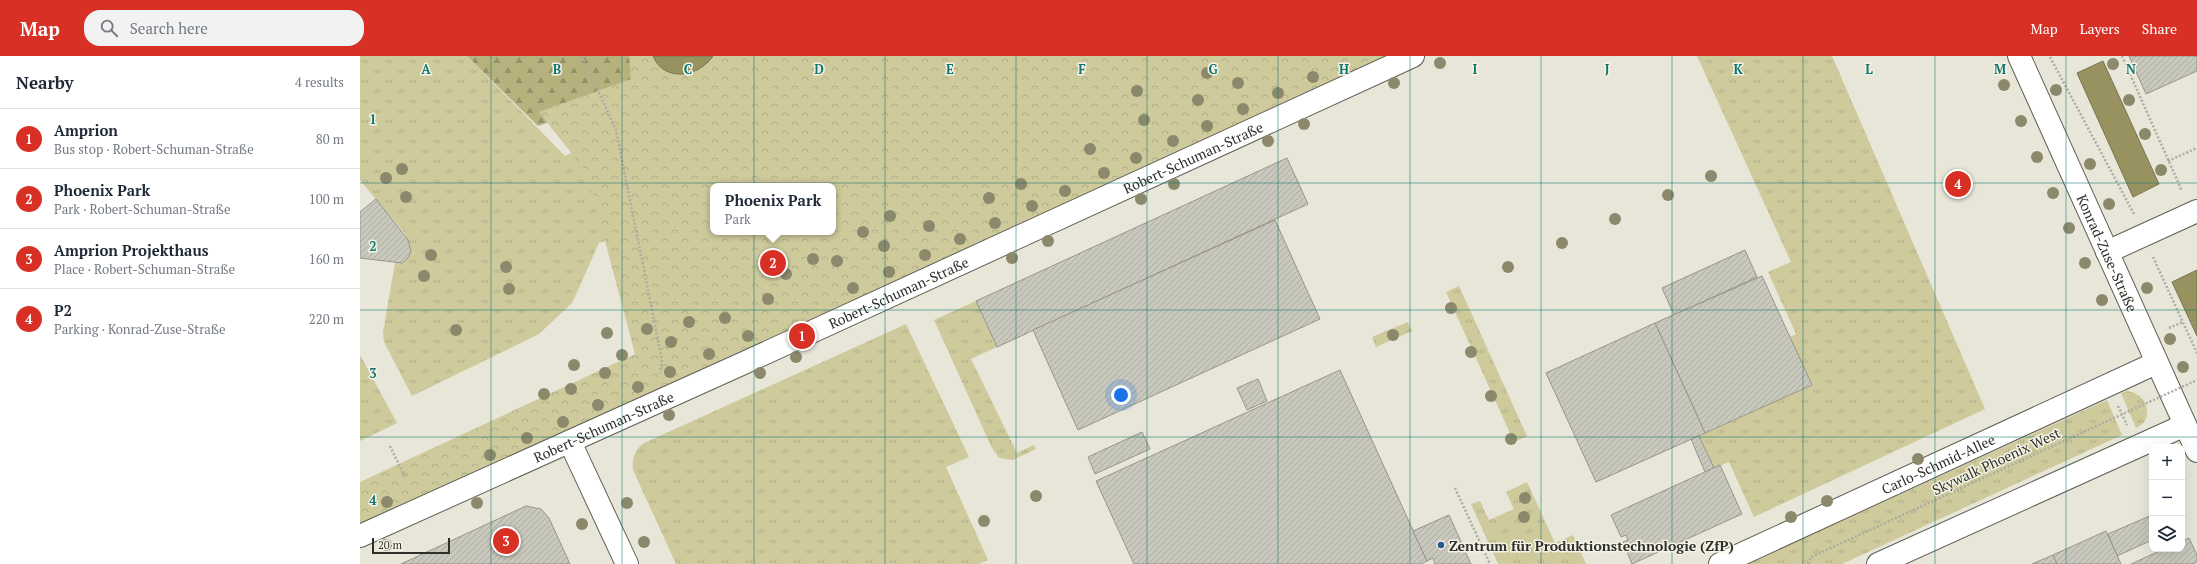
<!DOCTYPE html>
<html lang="en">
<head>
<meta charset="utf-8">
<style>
  body { margin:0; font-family:"PT Serif",serif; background:#f2f2f3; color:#1f2937 }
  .controls { position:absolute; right:12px; bottom:12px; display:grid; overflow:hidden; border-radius:8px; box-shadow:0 4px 16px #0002 }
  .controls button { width:36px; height:36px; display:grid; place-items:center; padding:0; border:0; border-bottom:1px solid #e0e1e3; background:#fff; color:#1f2937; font:20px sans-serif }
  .scale { position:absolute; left:12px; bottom:10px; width:78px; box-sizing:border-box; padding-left:4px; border:2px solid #2f2f2a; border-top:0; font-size:11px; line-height:14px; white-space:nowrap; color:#2f2f2a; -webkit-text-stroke:3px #f4f3e6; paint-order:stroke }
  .you { position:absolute; left:761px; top:339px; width:14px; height:14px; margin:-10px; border:3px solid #fff; border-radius:50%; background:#1a73e8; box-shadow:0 0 0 6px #1a73e833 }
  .badge { display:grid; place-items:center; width:26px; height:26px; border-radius:50%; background:#d93025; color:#fff; font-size:13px; font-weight:700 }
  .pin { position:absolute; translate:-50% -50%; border:2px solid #fff; box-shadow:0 1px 4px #0006 }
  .popup { position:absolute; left:350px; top:127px; width:126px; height:52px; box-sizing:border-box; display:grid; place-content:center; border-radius:8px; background:#fff; filter:drop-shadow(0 1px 3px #0005); font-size:13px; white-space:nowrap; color:#747a83 }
  .popup b { font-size:15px; color:#1f2937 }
  .popup::after { content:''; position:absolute; left:50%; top:100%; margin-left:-8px; border:8px solid transparent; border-top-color:#fff }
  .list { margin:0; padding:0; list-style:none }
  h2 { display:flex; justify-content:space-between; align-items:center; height:52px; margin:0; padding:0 16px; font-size:17px }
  h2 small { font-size:13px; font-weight:400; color:#747a83 }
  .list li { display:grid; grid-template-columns:26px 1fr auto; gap:12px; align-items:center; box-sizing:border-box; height:60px; padding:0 16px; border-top:1px solid #e0e1e3 }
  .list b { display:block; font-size:15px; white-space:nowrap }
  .list p { margin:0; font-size:13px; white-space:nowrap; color:#747a83 }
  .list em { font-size:13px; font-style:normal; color:#747a83 }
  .icon { flex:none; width:22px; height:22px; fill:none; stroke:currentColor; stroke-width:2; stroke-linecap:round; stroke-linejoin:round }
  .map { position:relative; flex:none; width:1837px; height:508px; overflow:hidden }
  header { display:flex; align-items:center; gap:24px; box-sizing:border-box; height:56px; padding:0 20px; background:#d93025; color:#fff }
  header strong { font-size:19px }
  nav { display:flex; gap:22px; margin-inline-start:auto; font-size:14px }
  .search { width:280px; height:36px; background:#f2f2f3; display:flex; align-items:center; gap:10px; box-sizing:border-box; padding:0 14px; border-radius:16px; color:#747a83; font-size:15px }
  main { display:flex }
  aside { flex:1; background:#fff }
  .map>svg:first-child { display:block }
</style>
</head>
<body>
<header>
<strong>Map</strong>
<div class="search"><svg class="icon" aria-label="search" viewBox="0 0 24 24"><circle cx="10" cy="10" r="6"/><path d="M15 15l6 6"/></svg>Search here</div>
<nav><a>Map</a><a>Layers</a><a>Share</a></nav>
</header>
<main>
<aside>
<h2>Nearby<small>4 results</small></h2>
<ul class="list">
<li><span class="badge">1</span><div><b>Amprion</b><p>Bus stop · Robert-Schuman-Straße</p></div><em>80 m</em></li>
<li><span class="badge">2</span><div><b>Phoenix Park</b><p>Park · Robert-Schuman-Straße</p></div><em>100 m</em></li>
<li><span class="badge">3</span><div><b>Amprion Projekthaus</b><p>Place · Robert-Schuman-Straße</p></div><em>160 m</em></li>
<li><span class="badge">4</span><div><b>P2</b><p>Parking · Konrad-Zuse-Straße</p></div><em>220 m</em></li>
</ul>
</aside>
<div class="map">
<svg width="1837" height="508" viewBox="0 0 1837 508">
  <defs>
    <pattern id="grass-tufts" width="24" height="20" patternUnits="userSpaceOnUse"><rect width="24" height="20" fill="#ceca9c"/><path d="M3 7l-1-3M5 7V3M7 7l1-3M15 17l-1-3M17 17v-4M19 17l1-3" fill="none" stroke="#b1ae87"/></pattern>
    <pattern id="forest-firs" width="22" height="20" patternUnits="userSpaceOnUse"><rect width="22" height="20" fill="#b6b17d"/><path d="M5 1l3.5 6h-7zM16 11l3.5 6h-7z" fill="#949067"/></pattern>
    <pattern id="park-crowns" width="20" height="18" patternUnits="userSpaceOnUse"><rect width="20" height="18" fill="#ceca9c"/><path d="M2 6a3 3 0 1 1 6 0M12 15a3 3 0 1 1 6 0" fill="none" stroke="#b1ae87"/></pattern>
    <pattern id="building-hatch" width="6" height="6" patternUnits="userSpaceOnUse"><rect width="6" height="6" fill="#c9c8bc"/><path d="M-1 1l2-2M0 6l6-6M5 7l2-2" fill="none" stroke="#adaca2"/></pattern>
  </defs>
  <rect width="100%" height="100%" fill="#e7e6d9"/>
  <g fill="url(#grass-tufts)">
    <path d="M0 0H107L205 100 250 79 270 177 239 187 212 247 179 278 52 340 24 286 23 276 35 207C45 206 48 203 51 194L45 178 0 124Z"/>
    <path d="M1337 0H1472L1625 353 1394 461 1369 406 1354 412 1339 380 1451 329 1430 281 1436 278 1408 216 1431 206Z"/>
    <path d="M1099 230 1167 380 1154 386 1086 236Z"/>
    <path d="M616 245 637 291 611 303 657 397 674 389 676 393 653 404 639 402 632 392 574 264Z"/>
    <path d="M1048 266 1052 275 1016 291 1012 281Z"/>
    <path d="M546 268 609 401 586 411 628 504 619 508H316L273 414C272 403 274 396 282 388Z"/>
    <path d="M0 299 37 367 0 385Z"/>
    <path d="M1767 335C1787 337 1796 363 1776 372L1761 337Z"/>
    <path d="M1747 344 1762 379 1482 508H1387Z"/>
    <path d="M1167 426 1195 487 1213 479 1226 508H1138L1111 448 1120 445 1129 464 1154 453 1146 436Z"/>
  </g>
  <path fill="url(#forest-firs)" d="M107 0H283L288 32 178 70Z"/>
  <path fill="url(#park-crowns)" fill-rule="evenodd" d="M269 0H1028L0 469V426L275 298 227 117 179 56 271 23ZM353 130H473V176H353Z"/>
  <g fill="#979260" stroke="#787450">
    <path d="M293 0H353C339 21 304 27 293 0Z"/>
    <path d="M1743 5 1799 128 1773 141 1717 17Z"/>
    <path d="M1837 214V280L1812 226Z"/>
  </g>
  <g fill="url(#building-hatch)" stroke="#969589">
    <path d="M1769 0H1837V15L1786 38Z"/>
    <path d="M927 102 948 148 637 291 616 245Z"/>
    <path d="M16 143 48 184 51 195 48 202 42 207 0 202V156Z"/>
    <path d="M915 164 960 263 718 374 673 274Z"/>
    <path d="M1385 194 1397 221 1314 259 1302 232Z"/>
    <path d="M1402 220 1452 329 1345 377 1295 267Z"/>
    <path d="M1295 267 1345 377 1236 426 1186 317Z"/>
    <path d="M980 314 1067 505 1061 508H774L736 425Z"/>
    <path d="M898 323 907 345 887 354 877 332Z"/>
    <path d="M782 376 790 393 735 418 728 401Z"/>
    <path d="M1339 380 1354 412 1345 416 1331 383Z"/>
    <path d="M1360 409 1382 458 1272 508 1263 486 1268 484 1266 479 1261 481 1251 459Z"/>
    <path d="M166 450 181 453 189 462 210 508H41Z"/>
    <path d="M1089 459 1111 508H1075L1073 502 1067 505 1053 475Z"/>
    <path d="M1792 459V484L1757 500 1748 478Z"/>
    <path d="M1746 475 1761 508H1697L1693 499Z"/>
    <path d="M1829 482 1837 499V506L1833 508H1771L1804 493H1822V485Z"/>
    <path d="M1693 499 1697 508H1672Z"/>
  </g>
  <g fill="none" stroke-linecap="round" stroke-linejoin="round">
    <defs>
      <g id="minor">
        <path id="s1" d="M1659 0 1837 395"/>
        <path d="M1747 196 1837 155"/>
        <path d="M210 386 267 508"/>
        <path id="s2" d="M0 480 386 306 1053 0"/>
        <path id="s3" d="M1360 508 1796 307"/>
        <path d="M1518 508 1825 369"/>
      </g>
    </defs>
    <use href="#minor" stroke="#605f54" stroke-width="24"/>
    <g stroke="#acaca1" stroke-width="2.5" stroke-dasharray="2 2" stroke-linecap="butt">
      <path d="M222 0 256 74 302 304 300 317"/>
      <path d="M1762 0 1822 135"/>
      <path d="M1690 1 1774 158"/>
      <path d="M1808 105 1837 92"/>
      <path d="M1793 201 1837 297"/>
      <path d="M1809 272 1823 266"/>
      <path d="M1758 350 1767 369"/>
      <path d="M30 390 45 421"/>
      <path d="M1095 432 1130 508"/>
    </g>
    <use href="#minor" stroke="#fff" stroke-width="22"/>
    <path stroke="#acaca1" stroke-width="2.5" stroke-dasharray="2 2" stroke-linecap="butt" d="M1448 508 1451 501 1837 324"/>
  </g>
  <g fill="#8b886b">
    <circle cx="1080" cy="7" r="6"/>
    <circle cx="1753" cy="8" r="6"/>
    <circle cx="847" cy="17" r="6"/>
    <circle cx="953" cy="21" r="6"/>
    <circle cx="878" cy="27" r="6"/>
    <circle cx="1034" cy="27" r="6"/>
    <circle cx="1644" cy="29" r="6"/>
    <circle cx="1696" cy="34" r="6"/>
    <circle cx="777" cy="35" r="6"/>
    <circle cx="918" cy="37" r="6"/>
    <circle cx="838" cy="44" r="6"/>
    <circle cx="1769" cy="44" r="6"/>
    <circle cx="883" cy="53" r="6"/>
    <circle cx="784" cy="64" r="6"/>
    <circle cx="1661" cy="65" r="6"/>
    <circle cx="944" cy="68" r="6"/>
    <circle cx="847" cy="70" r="6"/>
    <circle cx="1785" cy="78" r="6"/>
    <circle cx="813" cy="85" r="6"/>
    <circle cx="908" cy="85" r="6"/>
    <circle cx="730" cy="93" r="6"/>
    <circle cx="1677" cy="101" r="6"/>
    <circle cx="776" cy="102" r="6"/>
    <circle cx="1730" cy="108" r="6"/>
    <circle cx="42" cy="113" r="6"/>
    <circle cx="1801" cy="114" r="6"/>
    <circle cx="744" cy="117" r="6"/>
    <circle cx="1351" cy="120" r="6"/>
    <circle cx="26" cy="122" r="6"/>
    <circle cx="661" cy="128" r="6"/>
    <circle cx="814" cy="128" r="6"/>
    <circle cx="705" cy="135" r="6"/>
    <circle cx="1693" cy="137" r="6"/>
    <circle cx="1308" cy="139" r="6"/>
    <circle cx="46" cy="141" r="6"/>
    <circle cx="629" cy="142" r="6"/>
    <circle cx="781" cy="143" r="6"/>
    <circle cx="1749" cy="148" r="6"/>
    <circle cx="672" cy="150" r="6"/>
    <circle cx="530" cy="160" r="6"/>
    <circle cx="1255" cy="163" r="6"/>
    <circle cx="635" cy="167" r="6"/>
    <circle cx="569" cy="170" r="6"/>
    <circle cx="1709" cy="172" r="6"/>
    <circle cx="503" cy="176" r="6"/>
    <circle cx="600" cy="183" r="6"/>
    <circle cx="688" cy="185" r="6"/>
    <circle cx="1202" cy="187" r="6"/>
    <circle cx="524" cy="190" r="6"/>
    <circle cx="71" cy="199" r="6"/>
    <circle cx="565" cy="199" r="6"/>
    <circle cx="652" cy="202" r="6"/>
    <circle cx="453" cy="203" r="6"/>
    <circle cx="477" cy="205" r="6"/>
    <circle cx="1725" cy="207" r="6"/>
    <circle cx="146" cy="211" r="6"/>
    <circle cx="1148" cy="211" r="6"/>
    <circle cx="529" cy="216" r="6"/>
    <circle cx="426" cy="218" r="6"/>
    <circle cx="64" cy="220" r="6"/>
    <circle cx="493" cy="232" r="6"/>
    <circle cx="1787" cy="232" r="6"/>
    <circle cx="149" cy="233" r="6"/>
    <circle cx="408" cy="243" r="6"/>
    <circle cx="1742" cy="244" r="6"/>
    <circle cx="1091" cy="252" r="6"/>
    <circle cx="365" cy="262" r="6"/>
    <circle cx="329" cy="266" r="6"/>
    <circle cx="287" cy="273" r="6"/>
    <circle cx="96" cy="274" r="6"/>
    <circle cx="247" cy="277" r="6"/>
    <circle cx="1033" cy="279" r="6"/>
    <circle cx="388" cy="280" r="6"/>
    <circle cx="1810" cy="283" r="6"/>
    <circle cx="311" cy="286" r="6"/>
    <circle cx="1111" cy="296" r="6"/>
    <circle cx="349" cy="298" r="6"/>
    <circle cx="262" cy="299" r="6"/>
    <circle cx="436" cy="301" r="6"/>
    <circle cx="214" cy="309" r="6"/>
    <circle cx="1823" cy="311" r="6"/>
    <circle cx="310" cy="316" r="6"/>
    <circle cx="245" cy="317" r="6"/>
    <circle cx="400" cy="317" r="6"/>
    <circle cx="278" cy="331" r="6"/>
    <circle cx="211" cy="333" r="6"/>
    <circle cx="184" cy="338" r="6"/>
    <circle cx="1131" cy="340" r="6"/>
    <circle cx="238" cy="349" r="6"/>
    <circle cx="309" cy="359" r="6"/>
    <circle cx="203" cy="366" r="6"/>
    <circle cx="167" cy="382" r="6"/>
    <circle cx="1151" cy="383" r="6"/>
    <circle cx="130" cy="399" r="6"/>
    <circle cx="1558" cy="403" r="6"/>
    <circle cx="676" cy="440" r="6"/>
    <circle cx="1165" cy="442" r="6"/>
    <circle cx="1467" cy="445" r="6"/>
    <circle cx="27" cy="446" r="6"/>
    <circle cx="117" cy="447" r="6"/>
    <circle cx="267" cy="447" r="6"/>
    <circle cx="1164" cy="461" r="6"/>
    <circle cx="1431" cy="461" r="6"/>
    <circle cx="624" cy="465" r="6"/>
    <circle cx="222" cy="468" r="6"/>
    <circle cx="284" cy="486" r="6"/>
    <circle cx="26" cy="489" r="6"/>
  </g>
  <path fill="none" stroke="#0f766e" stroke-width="1" stroke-opacity="0.55" d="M131 0V508M262 0V508M394 0V508M525 0V508M656 0V508M787 0V508M918 0V508M1050 0V508M1181 0V508M1312 0V508M1443 0V508M1575 0V508M1706 0V508M0 127H1837M0 254H1837M0 381H1837"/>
  <circle fill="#235790" stroke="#f4f3e6" stroke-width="1.5" cx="1081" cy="489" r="4"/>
  <g text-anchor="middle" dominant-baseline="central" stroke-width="3" stroke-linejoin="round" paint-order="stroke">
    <g font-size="14" fill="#2f2f2a" stroke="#f4f3e6">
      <text stroke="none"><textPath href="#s2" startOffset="915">Robert-Schuman-Straße</textPath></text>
      <text stroke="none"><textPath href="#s1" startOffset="216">Konrad-Zuse-Straße</textPath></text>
      <text stroke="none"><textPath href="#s2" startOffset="591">Robert-Schuman-Straße</textPath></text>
      <text stroke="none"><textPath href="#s2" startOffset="267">Robert-Schuman-Straße</textPath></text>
      <text transform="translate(1636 405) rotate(-25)">Skywalk Phoenix West</text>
      <text stroke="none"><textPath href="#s3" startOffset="240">Carlo-Schmid-Allee</textPath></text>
    </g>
    <g font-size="14" font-weight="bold" fill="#2f2f2a" stroke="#f4f3e6" text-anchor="start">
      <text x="1089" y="489">Zentrum für Produktionstechnologie (ZfP)</text>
    </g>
  </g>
  <g font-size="13" text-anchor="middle" font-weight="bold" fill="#0f766e" stroke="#f4f3e6" stroke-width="3" stroke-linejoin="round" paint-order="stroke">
    <text x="66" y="18">A</text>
    <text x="197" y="18">B</text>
    <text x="328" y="18">C</text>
    <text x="459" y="18">D</text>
    <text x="590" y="18">E</text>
    <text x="722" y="18">F</text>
    <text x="853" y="18">G</text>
    <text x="984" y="18">H</text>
    <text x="1115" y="18">I</text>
    <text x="1247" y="18">J</text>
    <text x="1378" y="18">K</text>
    <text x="1509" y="18">L</text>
    <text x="1640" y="18">M</text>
    <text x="1771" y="18">N</text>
    <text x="13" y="68">1</text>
    <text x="13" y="195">2</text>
    <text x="13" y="322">3</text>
    <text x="13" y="449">4</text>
  </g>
</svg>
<div class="controls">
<button>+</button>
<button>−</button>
<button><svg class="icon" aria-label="layers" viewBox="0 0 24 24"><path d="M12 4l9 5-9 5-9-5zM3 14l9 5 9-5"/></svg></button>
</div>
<div class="scale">20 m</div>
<div class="you"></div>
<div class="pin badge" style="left:442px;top:280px">1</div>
<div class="pin badge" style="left:413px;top:207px">2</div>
<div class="popup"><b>Phoenix Park</b>Park</div>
<div class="pin badge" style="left:146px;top:485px">3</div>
<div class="pin badge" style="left:1598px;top:128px">4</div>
</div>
</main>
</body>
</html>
